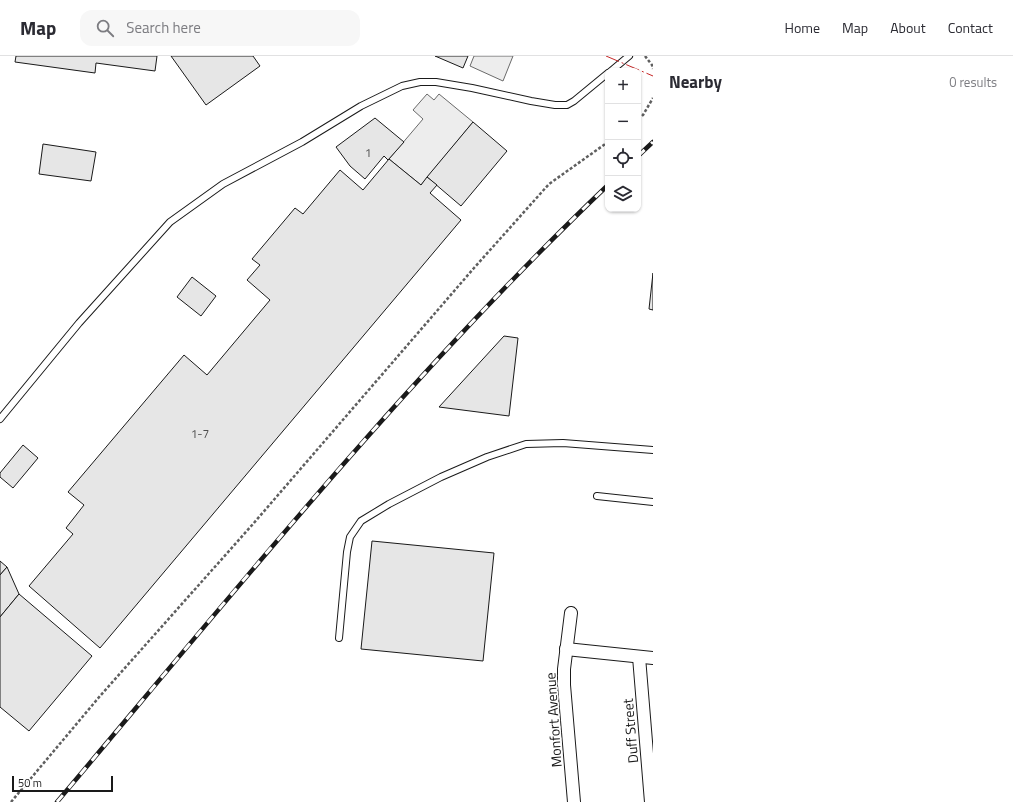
<!DOCTYPE html>
<html lang="en">
<head>
<meta charset="utf-8">
<style>
  body { margin:0; font-family:"Titillium Web",sans-serif; background:#f7f7f7; color:#2b2b33 }
  .controls { position:absolute; right:12px; top:12px; display:grid; overflow:hidden; border-radius:8px; box-shadow:0 1px 3px #0004 }
  .controls button { width:36px; height:36px; display:grid; place-items:center; padding:0; border:0; border-bottom:1px solid #e1e1e2; background:#fff; color:#2b2b33; font:20px sans-serif }
  .scale { position:absolute; left:12px; bottom:10px; width:101px; box-sizing:border-box; padding-left:4px; border:2px solid #1a1a1a; border-top:0; font-size:11px; line-height:14px; white-space:nowrap; color:#1a1a1a; -webkit-text-stroke:3px #fff; paint-order:stroke }
  .list { margin:0; padding:0; list-style:none }
  h2 { display:flex; justify-content:space-between; align-items:center; height:52px; margin:0; padding:0 16px; font-size:17px }
  h2 small { font-size:13px; font-weight:400; color:#7c7c81 }
  .icon { flex:none; width:22px; height:22px; fill:none; stroke:currentColor; stroke-width:2; stroke-linecap:round; stroke-linejoin:round }
  .map { position:relative; flex:none; width:653px; height:746px; overflow:hidden }
  header { display:flex; align-items:center; gap:24px; box-sizing:border-box; height:56px; padding:0 20px; background:#fff; border-bottom:1px solid #e1e1e2 }
  header strong { font-size:19px }
  nav { display:flex; gap:22px; margin-inline-start:auto; font-size:14px }
  .search { width:280px; height:36px; background:#f7f7f7; display:flex; align-items:center; gap:10px; box-sizing:border-box; padding:0 14px; border-radius:12px; color:#7c7c81; font-size:15px }
  main { display:flex }
  aside { flex:1; background:#fff }
  .map>svg:first-child { display:block }
</style>
</head>
<body>
<header>
<strong>Map</strong>
<div class="search"><svg class="icon" aria-label="search" viewBox="0 0 24 24"><circle cx="10" cy="10" r="6"/><path d="M15 15l6 6"/></svg>Search here</div>
<nav><a>Home</a><a>Map</a><a>About</a><a>Contact</a></nav>
</header>
<main>
<div class="map">
<svg width="653" height="746" viewBox="0 0 653 746">
  <rect width="100%" height="100%" fill="#fff"/>
  <g fill="#ededed" stroke="#6a6a6a">
    <path d="M474 0H513L503 25 470 10Z"/>
    <path d="M427 38 434 44 439 38 473 66 421 129 389 103 423 63 413 54Z"/>
  </g>
  <g fill="#e6e6e6" stroke="#1a1a1a">
    <path d="M16 0H157L155 15 96 7 95 17 15 6Z"/>
    <path d="M171 0H253L260 10 206 49Z"/>
    <path d="M435 0H468L463 12Z"/>
    <path d="M375 62 404 86 388 104 384 100 365 123 350 110 336 91Z"/>
    <path d="M473 66 507 95 461 150 427 121Z"/>
    <path d="M43 88 96 96 91 125 39 118Z"/>
    <path d="M389 103 421 129 427 121 437 129 430 137 461 164 100 592 29 530 73 478 66 472 84 449 68 436 184 299 207 319 270 244 247 224 260 209 252 203 295 152 303 158 340 114 363 134Z"/>
    <path d="M653 217V254L649 253Z"/>
    <path d="M192 221 216 240 201 260 177 241Z"/>
    <path d="M504 280 518 282 509 360 439 351Z"/>
    <path d="M23 389 38 402 13 432 0 421V417Z"/>
    <path d="M372 485 494 497 483 605 361 593Z"/>
    <path d="M0 505 7 511 0 519Z"/>
    <path d="M7 511 19 538 0 561V519Z"/>
    <path d="M19 538 92 600 29 675 0 651V561Z"/>
  </g>
  <g fill="none" stroke-linecap="round" stroke-linejoin="round">
    <defs>
      <g id="lane">
        <path d="M611 15 629 0"/>
        <path d="M0 363 79 267 170 166 223 128 302 86 361 50 402 30 420 26H436L472 32 531 45 555 49H567L574 45 608 17"/>
        <path d="M597 440 653 446"/>
        <path d="M339 582 347 496 350 481 361 465 389 448 441 421 487 401 526 388 563 387 653 394"/>
      </g>
      <g id="street">
        <path d="M571 557 564 613V629L574 746"/>
        <path d="M566 593 653 602"/>
        <path d="M639 601 651 746"/>
      </g>
    </defs>
    <use href="#lane" stroke="#1a1a1a" stroke-width="8"/>
    <use href="#street" stroke="#1a1a1a" stroke-width="14"/>
    <g stroke="#5f5f5f" stroke-width="2.5" stroke-dasharray="3 2" stroke-linecap="butt">
      <path d="M645 0 652 9 653 13"/>
      <path d="M638 63 643 59 653 42"/>
      <path d="M11 746 100 640 253 468 474 212 549 128 608 86"/>
    </g>
    <use href="#lane" stroke="#fff" stroke-width="6"/>
    <use href="#street" stroke="#fff" stroke-width="12"/>
    <defs>
      <g id="rail">
        <path d="M638 100 653 86"/>
        <path d="M57 746C235 535 408 320 608 129"/>
      </g>
    </defs>
    <use href="#rail" stroke="#1a1a1a" stroke-width="4.5"/>
    <use href="#rail" stroke="#fff" stroke-width="3" stroke-dasharray="9" stroke-linecap="butt"/>
    <path stroke="#c62828" stroke-width="1" stroke-dasharray="14 3 2 3" stroke-linecap="butt" d="M606 0 653 20"/>
  </g>
  <g text-anchor="middle" dominant-baseline="central" stroke-width="3" stroke-linejoin="round" paint-order="stroke">
    <g font-size="12" fill="#4d4d4d">
      <text x="368" y="96">1</text>
      <text x="200" y="377">1-7</text>
    </g>
    <g font-size="14" fill="#1a1a1a" stroke="#fff">
      <text transform="translate(553 664) rotate(-94)">Monfort Avenue</text>
      <text transform="translate(630 675) rotate(-95)">Duff Street</text>
    </g>
  </g>
</svg>
<div class="controls">
<button>+</button>
<button>−</button>
<button><svg class="icon" aria-label="locate" viewBox="0 0 24 24"><circle cx="12" cy="12" r="6"/><path d="M12 2v4M12 18v4M2 12h4M18 12h4"/></svg></button>
<button><svg class="icon" aria-label="layers" viewBox="0 0 24 24"><path d="M12 4l9 5-9 5-9-5zM3 14l9 5 9-5"/></svg></button>
</div>
<div class="scale">50 m</div>
</div>
<aside>
<h2>Nearby<small>0 results</small></h2>
<ul class="list">
</ul>
</aside>
</main>
</body>
</html>
